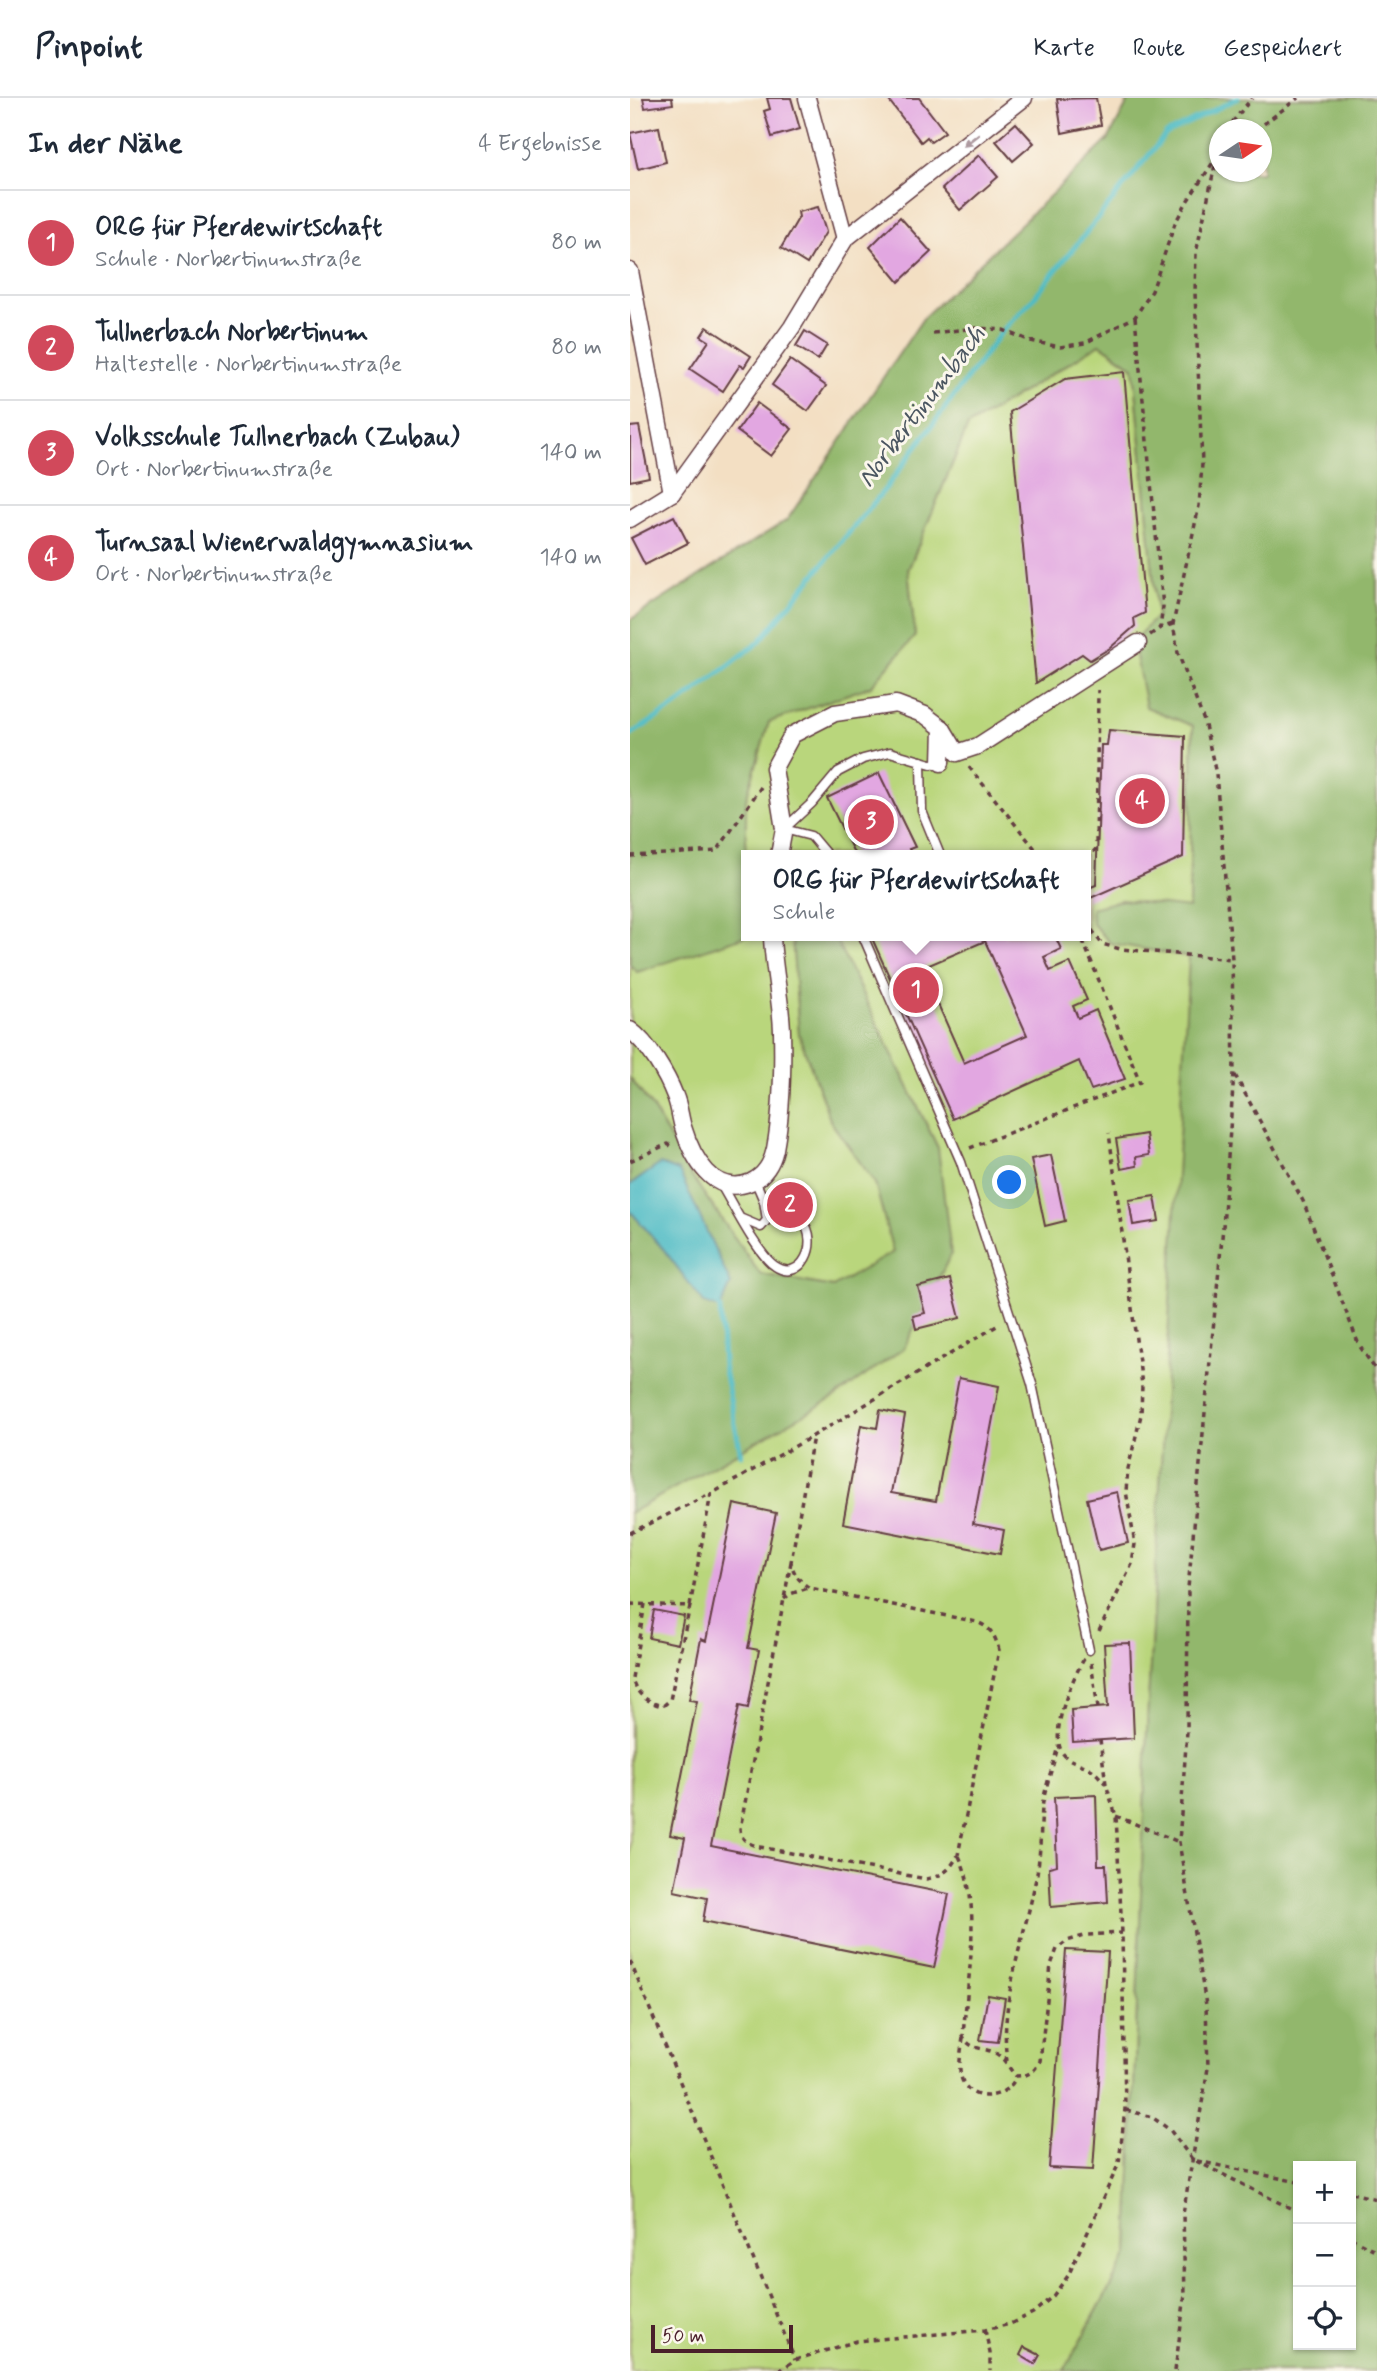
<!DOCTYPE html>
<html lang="de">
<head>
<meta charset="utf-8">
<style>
  body { margin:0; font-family:Mynerve,sans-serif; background:#f2f2f3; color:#1f2937 }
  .controls { position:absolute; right:21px; bottom:21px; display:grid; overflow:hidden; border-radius:0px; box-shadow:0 2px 5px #0004 }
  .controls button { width:63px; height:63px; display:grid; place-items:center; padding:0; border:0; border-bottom:2px solid #e0e1e3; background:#fff; color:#1f2937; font:35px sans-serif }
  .compass { position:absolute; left:579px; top:21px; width:63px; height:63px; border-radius:50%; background:#fff; box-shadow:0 2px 5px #0004; rotate:77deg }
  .scale { position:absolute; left:21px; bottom:18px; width:142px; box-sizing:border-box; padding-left:7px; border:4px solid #4a1f2b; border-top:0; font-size:19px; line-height:24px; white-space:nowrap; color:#4a1f2b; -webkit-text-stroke:5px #fbf7ec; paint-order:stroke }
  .you { position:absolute; left:380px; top:1085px; width:24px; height:24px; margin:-18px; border:5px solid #fff; border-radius:50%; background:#1a73e8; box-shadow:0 0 0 10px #1a73e833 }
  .badge { display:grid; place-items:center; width:46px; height:46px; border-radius:50%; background:#d1495b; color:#fff; font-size:23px; font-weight:700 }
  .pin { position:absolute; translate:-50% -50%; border:4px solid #fff; box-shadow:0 2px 7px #0006 }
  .popup { position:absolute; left:111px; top:752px; width:350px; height:91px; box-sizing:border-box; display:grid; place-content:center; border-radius:0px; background:#fff; filter:drop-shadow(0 2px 5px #0005); font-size:23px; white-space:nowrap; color:#747a83 }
  .popup b { font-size:26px; color:#1f2937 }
  .popup::after { content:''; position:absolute; left:50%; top:100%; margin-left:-14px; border:14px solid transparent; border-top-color:#fff }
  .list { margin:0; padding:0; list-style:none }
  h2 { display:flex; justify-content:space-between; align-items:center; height:91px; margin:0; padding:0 28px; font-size:30px }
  h2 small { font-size:23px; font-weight:400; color:#747a83 }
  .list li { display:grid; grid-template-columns:46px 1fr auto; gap:21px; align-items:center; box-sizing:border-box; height:105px; padding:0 28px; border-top:2px solid #e0e1e3 }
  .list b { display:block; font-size:26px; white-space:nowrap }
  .list p { margin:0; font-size:23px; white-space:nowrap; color:#747a83 }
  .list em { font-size:23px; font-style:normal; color:#747a83 }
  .icon { flex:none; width:38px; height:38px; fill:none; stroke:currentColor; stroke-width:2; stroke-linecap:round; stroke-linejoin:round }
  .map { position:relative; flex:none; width:747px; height:2273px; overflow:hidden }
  header { display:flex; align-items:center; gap:42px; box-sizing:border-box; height:98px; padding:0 35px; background:#fff; border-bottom:2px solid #e0e1e3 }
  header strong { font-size:33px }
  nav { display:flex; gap:38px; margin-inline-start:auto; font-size:24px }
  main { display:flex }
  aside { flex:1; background:#fff }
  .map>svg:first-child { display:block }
</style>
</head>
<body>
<header>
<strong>Pinpoint</strong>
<nav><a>Karte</a><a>Route</a><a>Gespeichert</a></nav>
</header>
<main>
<aside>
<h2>In der Nähe<small>4 Ergebnisse</small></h2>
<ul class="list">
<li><span class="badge">1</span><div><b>ORG für Pferdewirtschaft</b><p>Schule · Norbertinumstraße</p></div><em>80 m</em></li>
<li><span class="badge">2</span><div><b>Tullnerbach Norbertinum</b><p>Haltestelle · Norbertinumstraße</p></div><em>80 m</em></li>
<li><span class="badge">3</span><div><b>Volksschule Tullnerbach (Zubau)</b><p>Ort · Norbertinumstraße</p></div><em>140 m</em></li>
<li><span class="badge">4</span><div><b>Turnsaal Wienerwaldgymnasium</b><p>Ort · Norbertinumstraße</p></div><em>140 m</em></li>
</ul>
</aside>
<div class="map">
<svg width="747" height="2273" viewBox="0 0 747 2273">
  <rect width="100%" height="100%" fill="#fbf7ec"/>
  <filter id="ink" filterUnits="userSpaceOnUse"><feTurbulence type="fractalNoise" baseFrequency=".0143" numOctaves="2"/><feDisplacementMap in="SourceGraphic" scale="14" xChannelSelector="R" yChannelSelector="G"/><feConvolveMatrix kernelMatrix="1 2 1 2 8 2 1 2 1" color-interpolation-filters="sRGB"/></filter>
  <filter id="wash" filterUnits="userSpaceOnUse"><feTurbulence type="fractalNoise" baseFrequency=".00686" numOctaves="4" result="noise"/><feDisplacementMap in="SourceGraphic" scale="28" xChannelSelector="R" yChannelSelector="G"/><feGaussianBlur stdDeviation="1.57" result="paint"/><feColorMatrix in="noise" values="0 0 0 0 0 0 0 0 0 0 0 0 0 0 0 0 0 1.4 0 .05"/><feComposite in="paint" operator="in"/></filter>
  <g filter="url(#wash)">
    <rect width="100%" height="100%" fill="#f3dfc3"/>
    <path fill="#b9d67c" stroke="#827a54" stroke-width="2" d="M470 246 504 270 527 518 563 628 559 811 492 802 560 861 518 1604 498 2156 434 2273H0V1415L205 1299 273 1250 308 1050 204 838H456V757H116V838H162L169 936 201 1024 245 1085 264 1154 203 1189 130 1176 62 1079 22 1009 0 980V867L7 873 116 838V701L139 623 241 588 285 538 278 472 338 328Z"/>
    <g fill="#92b76c" stroke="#6e6b4c" stroke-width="2" fill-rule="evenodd">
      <path d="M500 0H747V2273H434L498 2156 518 1604 559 859 480 845 462 825 461 810 492 802 559 810 563 628 516 609 503 543 527 518 504 269 470 246 338 328 278 472 285 538 241 588 139 624 116 701V838L7 874 0 867V522L157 422 294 219 478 42ZM590 32H632V74H590ZM668 2068H721V2247H668Z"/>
      <path d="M162 838H204L308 1050 321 1156 274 1250 205 1299 0 1415V980L22 1009 62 1079 130 1176 203 1189 263 1154 245 1085 201 1024 169 936Z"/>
    </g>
    <path fill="#4dbbc5" stroke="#4c6d78" stroke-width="2" d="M30 1066 49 1073 101 1186 90 1211 74 1205 34 1152 0 1113V1087Z"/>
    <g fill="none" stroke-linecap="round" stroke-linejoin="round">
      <g stroke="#4dbbc5" stroke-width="5">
        <path d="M0 637 50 605 129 544 255 391 373 232 401 203 536 36 608 0"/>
        <path d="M86 1205 90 1211 93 1267 111 1356"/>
      </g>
    </g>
    <g id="blocks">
      <g fill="#e2a7e1" fill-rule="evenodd">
        <path d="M13 0H42L43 6 15 10Z"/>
        <path d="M137 0H161L170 31 142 39 134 13 140 11Z"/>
        <path d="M257 0H289L315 34 301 44 297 39 291 44Z"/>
        <path d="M466 0 471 27 432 35 427 1Z"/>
        <path d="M386 25 404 45 383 63 366 43Z"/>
        <path d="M29 29 36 64 8 71 0 35Z"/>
        <path d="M349 57 368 79 330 112 312 91Z"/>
        <path d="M188 109 196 134 177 166 151 150 169 119 168 114Z"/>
        <path d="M270 119 301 154 269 184 240 149Z"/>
        <path d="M77 229 121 258 114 269 110 267 93 293 60 271 79 243 71 238Z"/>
        <path d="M175 233 197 247 188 262 166 248Z"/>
        <path d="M160 262 196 288 178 313 142 287Z"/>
        <path d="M494 274 515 515 504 520 505 528 480 550 460 562 452 556 406 585 380 314 435 281Z"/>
        <path d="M127 305 162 331 141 358 107 333Z"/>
        <path d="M9 328 19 379 0 383V329Z"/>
        <path d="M44 418 58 445 15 467 1 440Z"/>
        <path d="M479 632 555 638 553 759 456 802V791L466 787 471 647H477Z"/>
        <path d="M249 675 285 749 279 751 282 757H225L197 700Z"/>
        <path d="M241 838H275L277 842 286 838H425L431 851 414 859 420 873 440 864 457 902 443 908 448 920 466 912 495 981 461 992 449 963 323 1021ZM355 843 397 937 334 965 292 870Z"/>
        <path d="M516 1036 519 1057 506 1059 507 1068 491 1071 486 1041Z"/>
        <path d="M421 1057 435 1123 415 1128 401 1061Z"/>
        <path d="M525 1098 529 1123 503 1127 499 1102Z"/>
        <path d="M320 1181 330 1220 286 1231 283 1218 295 1215 288 1189Z"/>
        <path d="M329 1280 369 1288 343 1426 374 1432 370 1456 213 1425 231 1327 247 1330 250 1312 275 1317 261 1395 306 1403Z"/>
        <path d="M487 1394 498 1445 469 1452 457 1401Z"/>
        <path d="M104 1406 146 1415 118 1550 129 1552 118 1610 109 1608 81 1748 319 1796 304 1870 73 1823 77 1800 44 1793 55 1740 40 1737 67 1603 59 1602 71 1541 76 1543Z"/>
        <path d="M24 1512 54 1518 48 1546 19 1540Z"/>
        <path d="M500 1545 504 1640 443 1644 441 1612 478 1609 474 1546Z"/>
        <path d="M466 1697 468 1767H476L478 1804 421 1809 419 1769 427 1767 424 1699Z"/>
        <path d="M436 1852 478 1854 463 2072 419 2070Z"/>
        <path d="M358 1897 375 1900 368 1944 350 1942Z"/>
        <path d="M394 2249 410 2257 405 2266 390 2257Z"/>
      </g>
    </g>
  </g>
  <g filter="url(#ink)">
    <use href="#blocks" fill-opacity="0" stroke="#633c42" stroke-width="2"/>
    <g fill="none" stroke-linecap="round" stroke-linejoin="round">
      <defs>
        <g id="lane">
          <path d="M291 663 292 713 310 757"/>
          <path d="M154 731 182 705 208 674 233 661 260 654 301 666 311 665"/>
          <path d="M154 731 181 738 197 757"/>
          <path d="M233 838 331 1064 402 1286 459 1552"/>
          <path d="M91 1087C103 1107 128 1157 145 1168 171 1186 191 1144 172 1123 163 1114 145 1109 134 1103"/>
          <path d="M112 1121 131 1129 137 1122 134 1103 125 1082"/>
        </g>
        <g id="street">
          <path d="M177 0 215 141"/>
          <path d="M0 173 42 395"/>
          <path d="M0 421 42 395 162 229 215 141 394 0"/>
          <path d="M312 630 327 655 348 648 508 545"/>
          <path d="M149 757 154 731 144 670 162 637 205 615 266 606 295 617 312 630 311 665"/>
          <path d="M0 932C18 945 37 977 45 998 49 1007 50 1019 53 1029 62 1059 84 1100 121 1084 134 1078 142 1065 145 1051 152 1013 153 972 152 933 151 901 143 870 142 838"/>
        </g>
      </defs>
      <use href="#lane" stroke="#633c42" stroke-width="11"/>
      <use href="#street" stroke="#633c42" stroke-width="19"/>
      <g stroke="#633c42" stroke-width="3.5" stroke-dasharray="5 5" stroke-linecap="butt">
        <path d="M596 32 622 0"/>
        <path d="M626 32 668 0"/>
        <path d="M505 219 533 509 530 530"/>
        <path d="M303 235 346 230 373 232 401 243 430 249 455 245 505 219 522 193 545 125 558 102 584 63 590 59"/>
        <path d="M520 537 530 530 543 526"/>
        <path d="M339 669 410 757"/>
        <path d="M0 758 87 753 131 689"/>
        <path d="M456 761 466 751 468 592"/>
        <path d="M456 824 472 846 490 851 602 861"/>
        <path d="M605 977 673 1103 729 1247 747 1274"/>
        <path d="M340 1050 510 984 451 838"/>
        <path d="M0 1063 38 1046 42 1049"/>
        <path d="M0 1435 80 1396"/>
        <path d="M161 1464 110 1731C111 1743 119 1746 130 1749L296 1781C313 1778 320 1772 328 1757L369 1552C365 1537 361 1530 347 1524L180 1490C169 1483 164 1477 161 1464L183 1338"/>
        <path d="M154 1501 160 1496 178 1490"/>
        <path d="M0 1506 60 1508 81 1396 183 1338 370 1226"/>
        <path d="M15 1506 2 1580C5 1595 18 1605 33 1608L40 1602 60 1508"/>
        <path d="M469 1533 502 1466 505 1446 496 1393 498 1371 511 1317 512 1287 479 1035"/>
        <path d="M454 1561C442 1581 416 1640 435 1658 441 1664 452 1666 459 1670 465 1673 470 1680 475 1685"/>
        <path d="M461 1565 468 1610"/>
        <path d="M486 1718 549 1744"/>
        <path d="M329 1758C353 1809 337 1883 333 1938 341 1954 354 1948 367 1956 376 1962 379 1971 386 1978 399 1978 404 1974 410 1963L421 1867 427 1851 437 1843 457 1837 492 1835"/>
        <path d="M0 1863 165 2262"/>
        <path d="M333 1940C331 1954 327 1972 333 1984 345 2007 378 1999 386 1979"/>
        <path d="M377 1963C369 1906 394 1841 405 1785 411 1760 410 1735 412 1710 415 1689 423 1669 428 1648"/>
        <path d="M496 2012 522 2019 540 2032 562 2061 668 2114"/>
        <path d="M567 2063 668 2084"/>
        <path d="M721 2095 747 2101"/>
        <path d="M721 2140 747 2153"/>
        <path d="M355 2232 360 2255V2273"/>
        <path d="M149 2273 165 2262 227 2243 355 2232 380 2226 403 2215 423 2198 438 2178 489 2065 495 2011 492 1835 486 1718 476 1686 470 1642"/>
        <path d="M545 2273 555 2197 553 2116 578 1970 576 1907 549 1744 557 1633 558 1490 593 1129 604 975 602 861 586 676 574 623 548 555 543 526 569 408 572 366 565 195 566 155 590 44"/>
      </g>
      <use href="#lane" stroke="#fff" stroke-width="8"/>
      <use href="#street" stroke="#fff" stroke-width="16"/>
    </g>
    <defs><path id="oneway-solid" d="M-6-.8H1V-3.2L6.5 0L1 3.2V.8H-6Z" transform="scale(1.75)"/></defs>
    <use fill="#ae9aa0" href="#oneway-solid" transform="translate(341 42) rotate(142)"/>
  </g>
  <g text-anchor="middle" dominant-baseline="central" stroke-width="6" stroke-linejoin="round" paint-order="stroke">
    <g font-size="26" font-style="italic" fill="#4b5661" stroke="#fbf7ec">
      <text transform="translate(292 309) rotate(-53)">Norbertinumbach</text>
    </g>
  </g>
</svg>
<div class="controls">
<button>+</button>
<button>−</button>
<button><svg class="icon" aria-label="locate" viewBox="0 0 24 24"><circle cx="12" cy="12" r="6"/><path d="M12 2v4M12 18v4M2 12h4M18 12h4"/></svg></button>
</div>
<svg class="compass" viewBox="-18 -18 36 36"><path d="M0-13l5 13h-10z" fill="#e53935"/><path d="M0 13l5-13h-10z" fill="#747a83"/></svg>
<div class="scale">50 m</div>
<div class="you"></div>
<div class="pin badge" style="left:286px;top:892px">1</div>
<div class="popup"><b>ORG für Pferdewirtschaft</b>Schule</div>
<div class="pin badge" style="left:160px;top:1107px">2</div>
<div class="pin badge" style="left:241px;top:724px">3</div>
<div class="pin badge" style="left:512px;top:703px">4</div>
</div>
</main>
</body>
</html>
